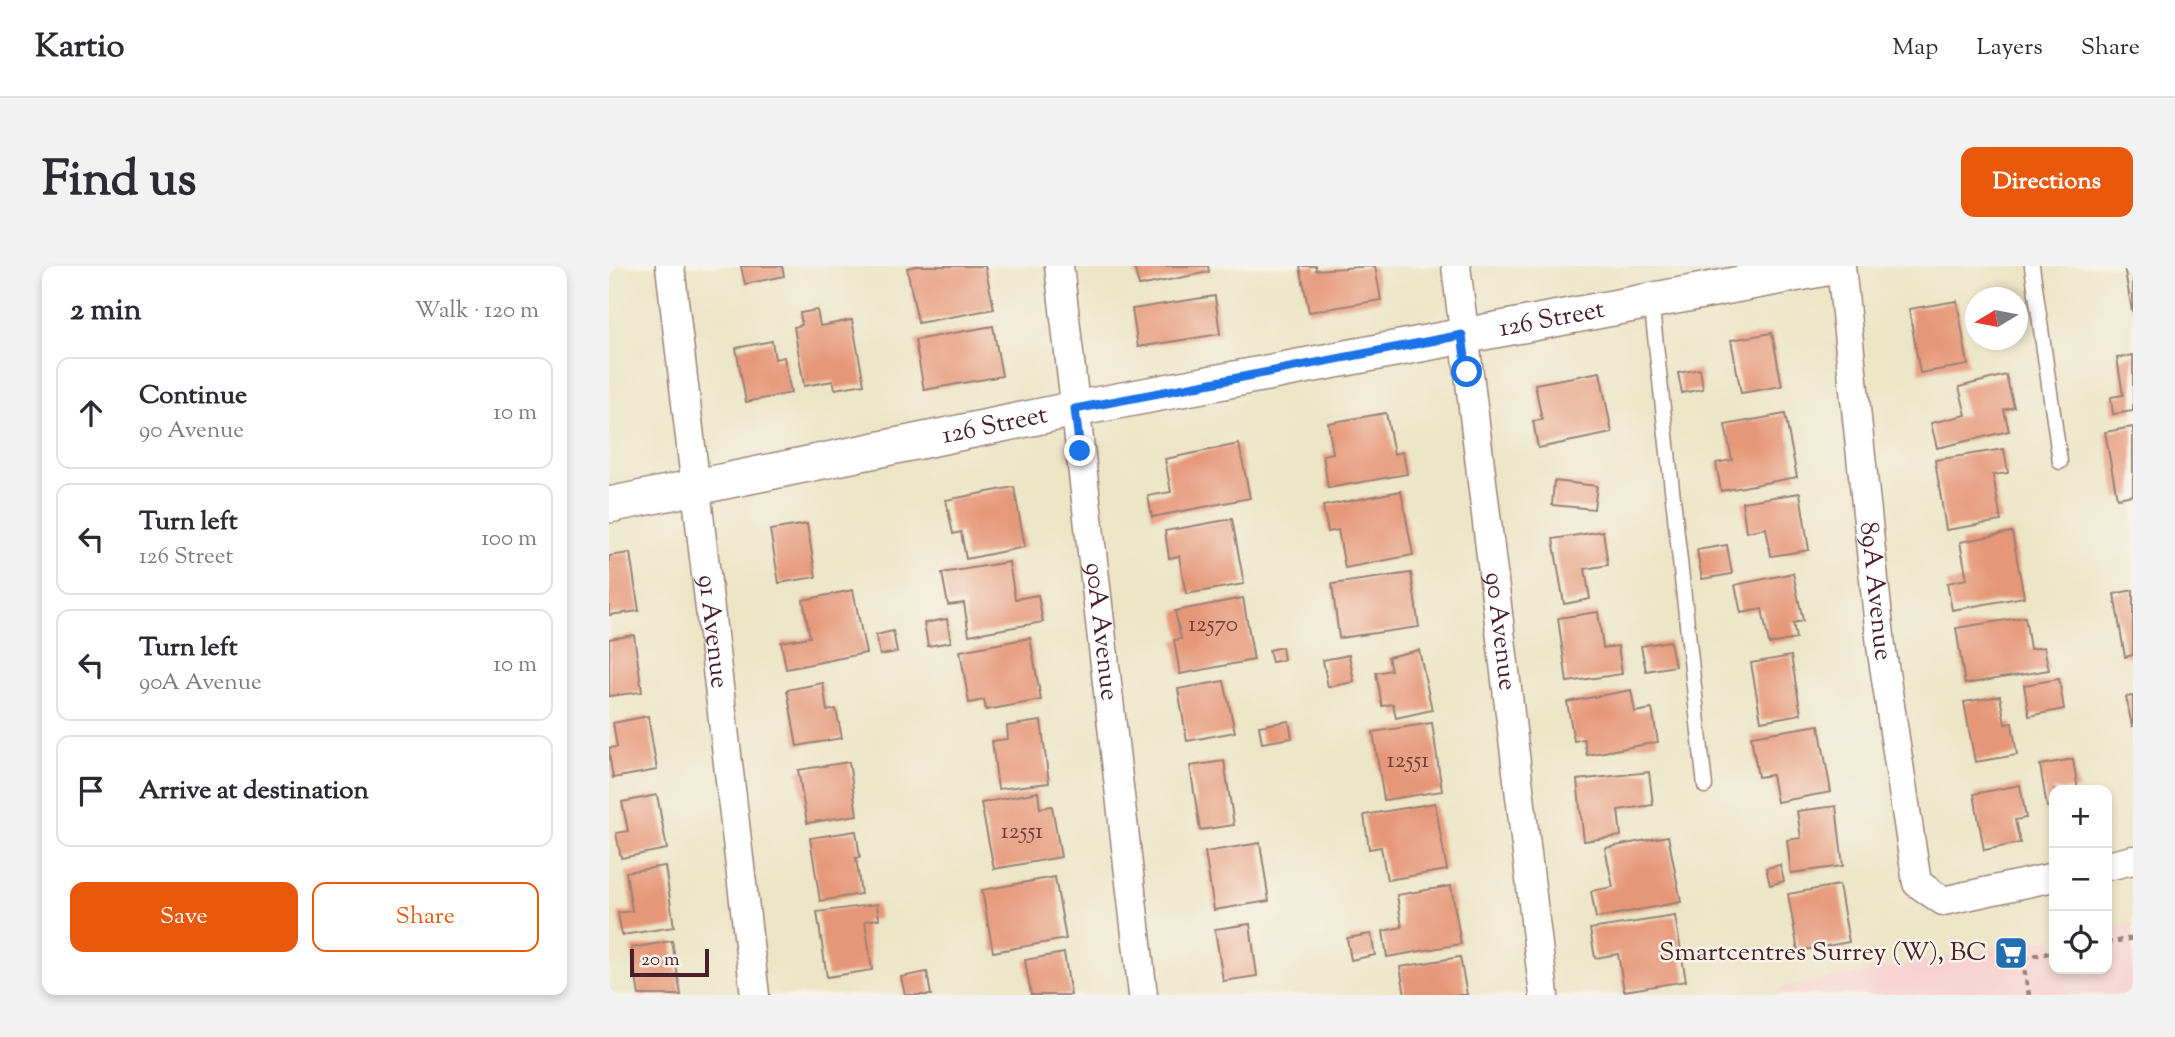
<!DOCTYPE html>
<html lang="en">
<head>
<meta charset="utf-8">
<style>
  body { margin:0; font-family:"Sorts Mill Goudy",serif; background:#f2f2f3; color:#2b2b33 }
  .controls { position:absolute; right:21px; bottom:21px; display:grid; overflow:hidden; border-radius:14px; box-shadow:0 4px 10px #0003 }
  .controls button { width:63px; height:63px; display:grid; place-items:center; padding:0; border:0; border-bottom:2px solid #e1e1e2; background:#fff; color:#2b2b33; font:35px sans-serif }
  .compass { position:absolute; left:1356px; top:21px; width:63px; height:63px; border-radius:50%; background:#fff; box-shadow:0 4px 10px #0003; rotate:260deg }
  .scale { position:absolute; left:21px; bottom:18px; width:79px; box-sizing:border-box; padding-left:7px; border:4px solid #4a1f2b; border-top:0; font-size:19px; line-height:24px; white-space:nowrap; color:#4a1f2b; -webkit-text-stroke:5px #f7f3e8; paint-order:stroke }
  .stop { position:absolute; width:21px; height:21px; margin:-16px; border:5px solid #1a73e8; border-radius:50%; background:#fff }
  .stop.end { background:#1a73e8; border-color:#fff; box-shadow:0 2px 7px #0008 }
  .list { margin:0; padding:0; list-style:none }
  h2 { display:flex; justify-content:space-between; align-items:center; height:91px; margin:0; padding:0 28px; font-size:30px }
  h2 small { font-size:23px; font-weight:400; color:#7c7c81 }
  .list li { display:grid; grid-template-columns:46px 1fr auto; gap:21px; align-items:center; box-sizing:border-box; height:112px; margin:0 14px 14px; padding:0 14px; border:2px solid #e1e1e2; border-radius:14px }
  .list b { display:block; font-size:26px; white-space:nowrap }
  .list p { margin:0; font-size:23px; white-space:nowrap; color:#7c7c81 }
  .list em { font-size:23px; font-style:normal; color:#7c7c81 }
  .actions { display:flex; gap:14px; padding:21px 28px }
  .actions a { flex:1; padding:16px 0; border:2px solid #ea580c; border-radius:14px; text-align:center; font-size:24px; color:#ea580c }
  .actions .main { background:#ea580c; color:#fff }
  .icon { flex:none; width:38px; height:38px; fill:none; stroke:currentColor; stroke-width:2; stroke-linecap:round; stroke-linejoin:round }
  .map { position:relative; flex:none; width:1524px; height:729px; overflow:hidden; border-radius:14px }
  header { display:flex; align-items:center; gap:42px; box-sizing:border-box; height:98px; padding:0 35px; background:#fff; border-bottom:2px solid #e1e1e2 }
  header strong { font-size:33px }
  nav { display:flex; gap:38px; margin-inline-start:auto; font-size:24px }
  .intro { display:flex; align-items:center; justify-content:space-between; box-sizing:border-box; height:168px; padding:0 42px }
  h1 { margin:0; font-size:49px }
  .button { padding:18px 32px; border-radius:14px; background:#ea580c; color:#fff; font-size:24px; font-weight:700 }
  main { display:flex; gap:42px; padding:0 42px }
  aside { flex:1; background:#fff; border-radius:14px; box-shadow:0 4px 10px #0003 }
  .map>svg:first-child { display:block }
</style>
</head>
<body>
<header>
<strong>Kartio</strong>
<nav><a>Map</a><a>Layers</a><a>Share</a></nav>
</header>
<div class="intro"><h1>Find us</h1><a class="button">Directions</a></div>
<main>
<aside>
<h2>2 min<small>Walk · 120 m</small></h2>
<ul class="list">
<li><svg class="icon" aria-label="ahead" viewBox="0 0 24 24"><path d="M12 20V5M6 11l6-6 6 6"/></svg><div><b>Continue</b><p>90 Avenue</p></div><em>10 m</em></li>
<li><svg class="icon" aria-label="left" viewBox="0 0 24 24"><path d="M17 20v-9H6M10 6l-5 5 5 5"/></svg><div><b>Turn left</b><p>126 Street</p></div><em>100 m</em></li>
<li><svg class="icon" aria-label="left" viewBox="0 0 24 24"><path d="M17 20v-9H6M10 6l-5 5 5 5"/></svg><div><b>Turn left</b><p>90A Avenue</p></div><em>10 m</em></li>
<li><svg class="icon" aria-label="arrive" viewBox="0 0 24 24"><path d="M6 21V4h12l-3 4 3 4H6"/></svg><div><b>Arrive at destination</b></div></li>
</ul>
<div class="actions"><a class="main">Save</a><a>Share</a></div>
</aside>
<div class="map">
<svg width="1524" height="729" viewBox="0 0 1524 729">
  <rect width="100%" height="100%" fill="#f7f3e8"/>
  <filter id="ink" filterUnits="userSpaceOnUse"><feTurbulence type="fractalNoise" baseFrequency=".0143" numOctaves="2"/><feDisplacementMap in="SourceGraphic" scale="14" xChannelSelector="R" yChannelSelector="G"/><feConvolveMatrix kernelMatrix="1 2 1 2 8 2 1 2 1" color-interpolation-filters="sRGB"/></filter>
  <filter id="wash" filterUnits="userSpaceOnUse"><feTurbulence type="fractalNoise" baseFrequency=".00686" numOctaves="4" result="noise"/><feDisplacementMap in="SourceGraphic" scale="28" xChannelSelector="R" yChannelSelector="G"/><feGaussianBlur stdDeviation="1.57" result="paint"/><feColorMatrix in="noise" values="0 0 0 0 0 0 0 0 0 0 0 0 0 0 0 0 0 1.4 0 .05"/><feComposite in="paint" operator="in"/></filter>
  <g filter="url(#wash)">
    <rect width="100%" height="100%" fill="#ece5c6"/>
    <path fill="#f7d0cf" d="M1524 657V729H1166L1174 721 1445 671V703H1498V662Z"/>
    <g id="blocks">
      <g fill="#e69778">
        <path d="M132 0H173L175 10 136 18Z"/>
        <path d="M307 0H376L385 43 309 57 298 2Z"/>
        <path d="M525 0H599L600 6 530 20Z"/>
        <path d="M691 0H707V4L766 0 772 34 700 46Z"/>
        <path d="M1515 0H1524V45H1523Z"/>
        <path d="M606 30 611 68 529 81 523 43Z"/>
        <path d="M1348 35 1359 99 1311 107 1300 43Z"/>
        <path d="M208 44 211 60 243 54 255 118 226 123 224 115 195 120 185 61 193 59 191 47Z"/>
        <path d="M384 60 393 110 315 124 306 74Z"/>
        <path d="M1163 67 1173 120 1132 127 1122 74Z"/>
        <path d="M163 75 166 93 175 91 182 127 137 136 127 82Z"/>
        <path d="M1524 89V145L1504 148 1502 131 1514 129 1508 92Z"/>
        <path d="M1091 103 1094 123 1073 127 1069 107Z"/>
        <path d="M991 106 1003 167 929 182 924 155 933 154 926 118Z"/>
        <path d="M1397 109 1405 141 1395 144 1400 165 1328 182 1322 157 1357 149 1350 121Z"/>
        <path d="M777 147 785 188 794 186 798 208 719 222 714 189 724 187 719 157Z"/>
        <path d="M1176 148 1188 211 1112 225 1107 197 1123 194 1116 159Z"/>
        <path d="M1524 161V229L1508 232 1496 166Z"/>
        <path d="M630 178 641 232 543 251 539 230 562 226 556 193Z"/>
        <path d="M1395 183 1399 207 1384 209 1392 255 1337 264 1326 194Z"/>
        <path d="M945 215 988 220 985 243 943 239Z"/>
        <path d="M405 221 416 281 357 293 352 266 344 268 337 234Z"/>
        <path d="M792 225 804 289 736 302 729 264 719 266 714 240Z"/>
        <path d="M1191 227 1200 284 1162 290 1157 262 1137 266 1133 236Z"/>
        <path d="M623 253 635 318 577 328 570 290 560 292 556 265Z"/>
        <path d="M198 258 207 311 170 317 161 264Z"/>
        <path d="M994 265 999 299 976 303 981 333 955 338 944 273Z"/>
        <path d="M1403 266 1415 331 1343 344 1338 317 1358 313 1351 276Z"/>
        <path d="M1118 279 1123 308 1093 313 1088 284Z"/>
        <path d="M21 287 30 345 0 349V290Z"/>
        <path d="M400 296 406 333 429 329 434 356 360 369 355 337 339 339 333 307Z"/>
        <path d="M802 307 810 361 730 372 723 318Z"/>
        <path d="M1184 307 1194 355 1184 357 1187 373 1160 378 1153 343 1132 347 1126 319Z"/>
        <path d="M244 324 257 387 177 403 172 376 201 371 194 334Z"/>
        <path d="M1524 324V389L1516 391 1505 328Z"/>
        <path d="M634 332 645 394 571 408 565 374 572 373 566 345Z"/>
        <path d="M989 346 994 382 1009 380 1013 408 958 416 949 352Z"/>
        <path d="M1416 351 1421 383 1435 381 1440 404 1356 418 1347 362Z"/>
        <path d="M338 353 342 376 319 380 315 357Z"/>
        <path d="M284 365 288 386 271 389 267 369Z"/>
        <path d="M25 369 33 426 0 430V373Z"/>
        <path d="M421 372 432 434 377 444 375 434 360 437 351 385Z"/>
        <path d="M1061 375 1066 400 1037 405 1032 380Z"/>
        <path d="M673 381 675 394 663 396 660 384Z"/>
        <path d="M810 384 823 444 787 452 784 438 773 440 767 407 782 404 779 391Z"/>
        <path d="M740 389 745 416 719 421 714 394Z"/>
        <path d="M1182 390 1192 448 1152 455 1142 397Z"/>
        <path d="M1450 413 1455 443 1420 450 1415 419Z"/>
        <path d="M615 415 626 466 578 475 569 423Z"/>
        <path d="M214 417 218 445 227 443 233 472 188 480 178 424Z"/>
        <path d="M1022 424 1026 446 1043 443 1049 476 978 489 975 473 965 475 958 436Z"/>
        <path d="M1391 430 1396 458 1403 457 1408 489 1366 496 1355 436Z"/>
        <path d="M1524 430V460H1523L1517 431Z"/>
        <path d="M39 450 48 504 4 512 0 487V482L8 481 4 457Z"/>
        <path d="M432 455 440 517 389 523 383 475 399 473 398 460Z"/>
        <path d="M680 455 683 472 653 477 650 460Z"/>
        <path d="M823 457 833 525 775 534 764 466Z"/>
        <path d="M1210 459 1222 526 1168 536 1163 509 1149 511 1142 470Z"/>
        <path d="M1464 493 1469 524H1445V539L1438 541 1431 499Z"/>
        <path d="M615 495 625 559 591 564 581 500Z"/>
        <path d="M240 496 248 549 198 557 189 504Z"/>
        <path d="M1040 506 1044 539 1009 544 1012 570 975 575 968 514Z"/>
        <path d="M1411 519 1417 552 1406 554 1411 577 1375 584 1365 528Z"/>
        <path d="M429 526 431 542 443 540 452 591 385 603 372 537Z"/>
        <path d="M48 529 58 583 12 592 7 567 19 565 13 536Z"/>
        <path d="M826 537 838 604 778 614 772 581 760 583 755 549Z"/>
        <path d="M1227 540 1234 600 1182 607 1178 574 1192 572 1188 545Z"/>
        <path d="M247 565 251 591 247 592 252 628 211 635 201 572Z"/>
        <path d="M1059 570 1072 636 987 652 982 625 1004 621 996 582Z"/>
        <path d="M651 577 660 635 605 644 596 586Z"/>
        <path d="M1171 599 1175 615 1161 619 1157 602Z"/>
        <path d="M56 600 65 661 13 669 9 647 23 645 17 606Z"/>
        <path d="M446 611 457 673 384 686 373 624Z"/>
        <path d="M1230 619 1240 676 1189 685 1179 628Z"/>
        <path d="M842 620 852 678 778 691 774 665 793 661 788 629Z"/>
        <path d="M268 638 270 653 256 655 263 704 218 711 208 646Z"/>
        <path d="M1066 650 1077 715 1015 725 1009 688 986 692 981 663Z"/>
        <path d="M641 658 648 710 614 715 606 663Z"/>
        <path d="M762 668 766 689 742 694 738 672Z"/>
        <path d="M63 675 72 729H30L22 682Z"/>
        <path d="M455 687 462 729H422L416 694Z"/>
        <path d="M851 691 858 729H796L791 701Z"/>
        <path d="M318 706 322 729H296L292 711Z"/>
      </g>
    </g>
  </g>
  <g filter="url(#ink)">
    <use href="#blocks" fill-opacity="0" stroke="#9b8278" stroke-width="2"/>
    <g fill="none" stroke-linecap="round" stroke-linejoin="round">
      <defs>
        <g id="service">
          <path d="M1423 0 1451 196"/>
          <path d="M1042 34 1096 520"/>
        </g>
        <g id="minor">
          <path id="s1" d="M61 0 146 729"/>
          <path id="s2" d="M450 0 534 729"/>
          <path id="s3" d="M847 0 935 729"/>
          <path id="s4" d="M1232 0 1272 380 1308 617 1334 635 1445 611"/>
          <path d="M1498 600 1524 594"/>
        </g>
        <g id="tertiary">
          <path id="s5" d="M0 239 466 143 1227 0"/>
        </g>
      </defs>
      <use href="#service" stroke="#9b8278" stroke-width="17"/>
      <use href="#minor" stroke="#9b8278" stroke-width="31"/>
      <use href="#tertiary" stroke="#9b8278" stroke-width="38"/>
      <g stroke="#9b8278" stroke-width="4.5" stroke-dasharray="5 5" stroke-linecap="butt">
        <path d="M1498 677 1524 672"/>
        <path d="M1420 729 1413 692 1445 686"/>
      </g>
      <use href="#service" stroke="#fff" stroke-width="14"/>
      <use href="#minor" stroke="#fff" stroke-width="28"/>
      <use href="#tertiary" stroke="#fff" stroke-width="35"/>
    </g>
  </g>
  <g fill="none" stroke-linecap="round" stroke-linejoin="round" filter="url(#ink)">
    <path stroke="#1a73e8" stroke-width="9" d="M471 185 466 143 853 69 858 106"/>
  </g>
  <defs>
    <symbol id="supermarket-square" viewBox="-11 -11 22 22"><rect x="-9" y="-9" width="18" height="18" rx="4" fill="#1f6fb2" stroke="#f7f3e8"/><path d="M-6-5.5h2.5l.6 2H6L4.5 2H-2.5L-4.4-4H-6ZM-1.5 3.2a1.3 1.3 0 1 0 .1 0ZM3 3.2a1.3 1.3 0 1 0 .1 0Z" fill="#fff"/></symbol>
  </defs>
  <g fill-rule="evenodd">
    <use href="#supermarket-square" x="1383" y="668" width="38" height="38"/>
  </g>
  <g text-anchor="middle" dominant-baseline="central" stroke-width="5" stroke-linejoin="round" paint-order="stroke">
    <g font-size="23" fill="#713d3e">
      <text x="604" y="359">12570</text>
      <text x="799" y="495">12551</text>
      <text x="413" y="566">12551</text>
    </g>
    <g font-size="26" fill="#4a1f2b" stroke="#f7f3e8">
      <text stroke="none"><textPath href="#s5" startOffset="961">126 Street</textPath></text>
      <text stroke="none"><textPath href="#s5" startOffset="394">126 Street</textPath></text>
      <text stroke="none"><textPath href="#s4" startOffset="327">89A Avenue</textPath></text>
      <text stroke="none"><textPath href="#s1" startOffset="368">91 Avenue</textPath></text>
      <text stroke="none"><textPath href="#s2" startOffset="368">90A Avenue</textPath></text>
      <text stroke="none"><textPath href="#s3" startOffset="368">90 Avenue</textPath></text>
    </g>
    <g font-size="26" fill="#4a1f2b" stroke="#f7f3e8" text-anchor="end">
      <text x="1378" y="687">Smartcentres Surrey (W), BC</text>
    </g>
  </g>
</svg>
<div class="controls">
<button>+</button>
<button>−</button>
<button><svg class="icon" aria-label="locate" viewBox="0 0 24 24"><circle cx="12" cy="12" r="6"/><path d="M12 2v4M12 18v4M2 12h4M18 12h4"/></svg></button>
</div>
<svg class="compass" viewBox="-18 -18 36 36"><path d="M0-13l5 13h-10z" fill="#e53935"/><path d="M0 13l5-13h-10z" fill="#7c7c81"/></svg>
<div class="scale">20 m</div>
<div class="stop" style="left:858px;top:106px"></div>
<div class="stop end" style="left:471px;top:185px"></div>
</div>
</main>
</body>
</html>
